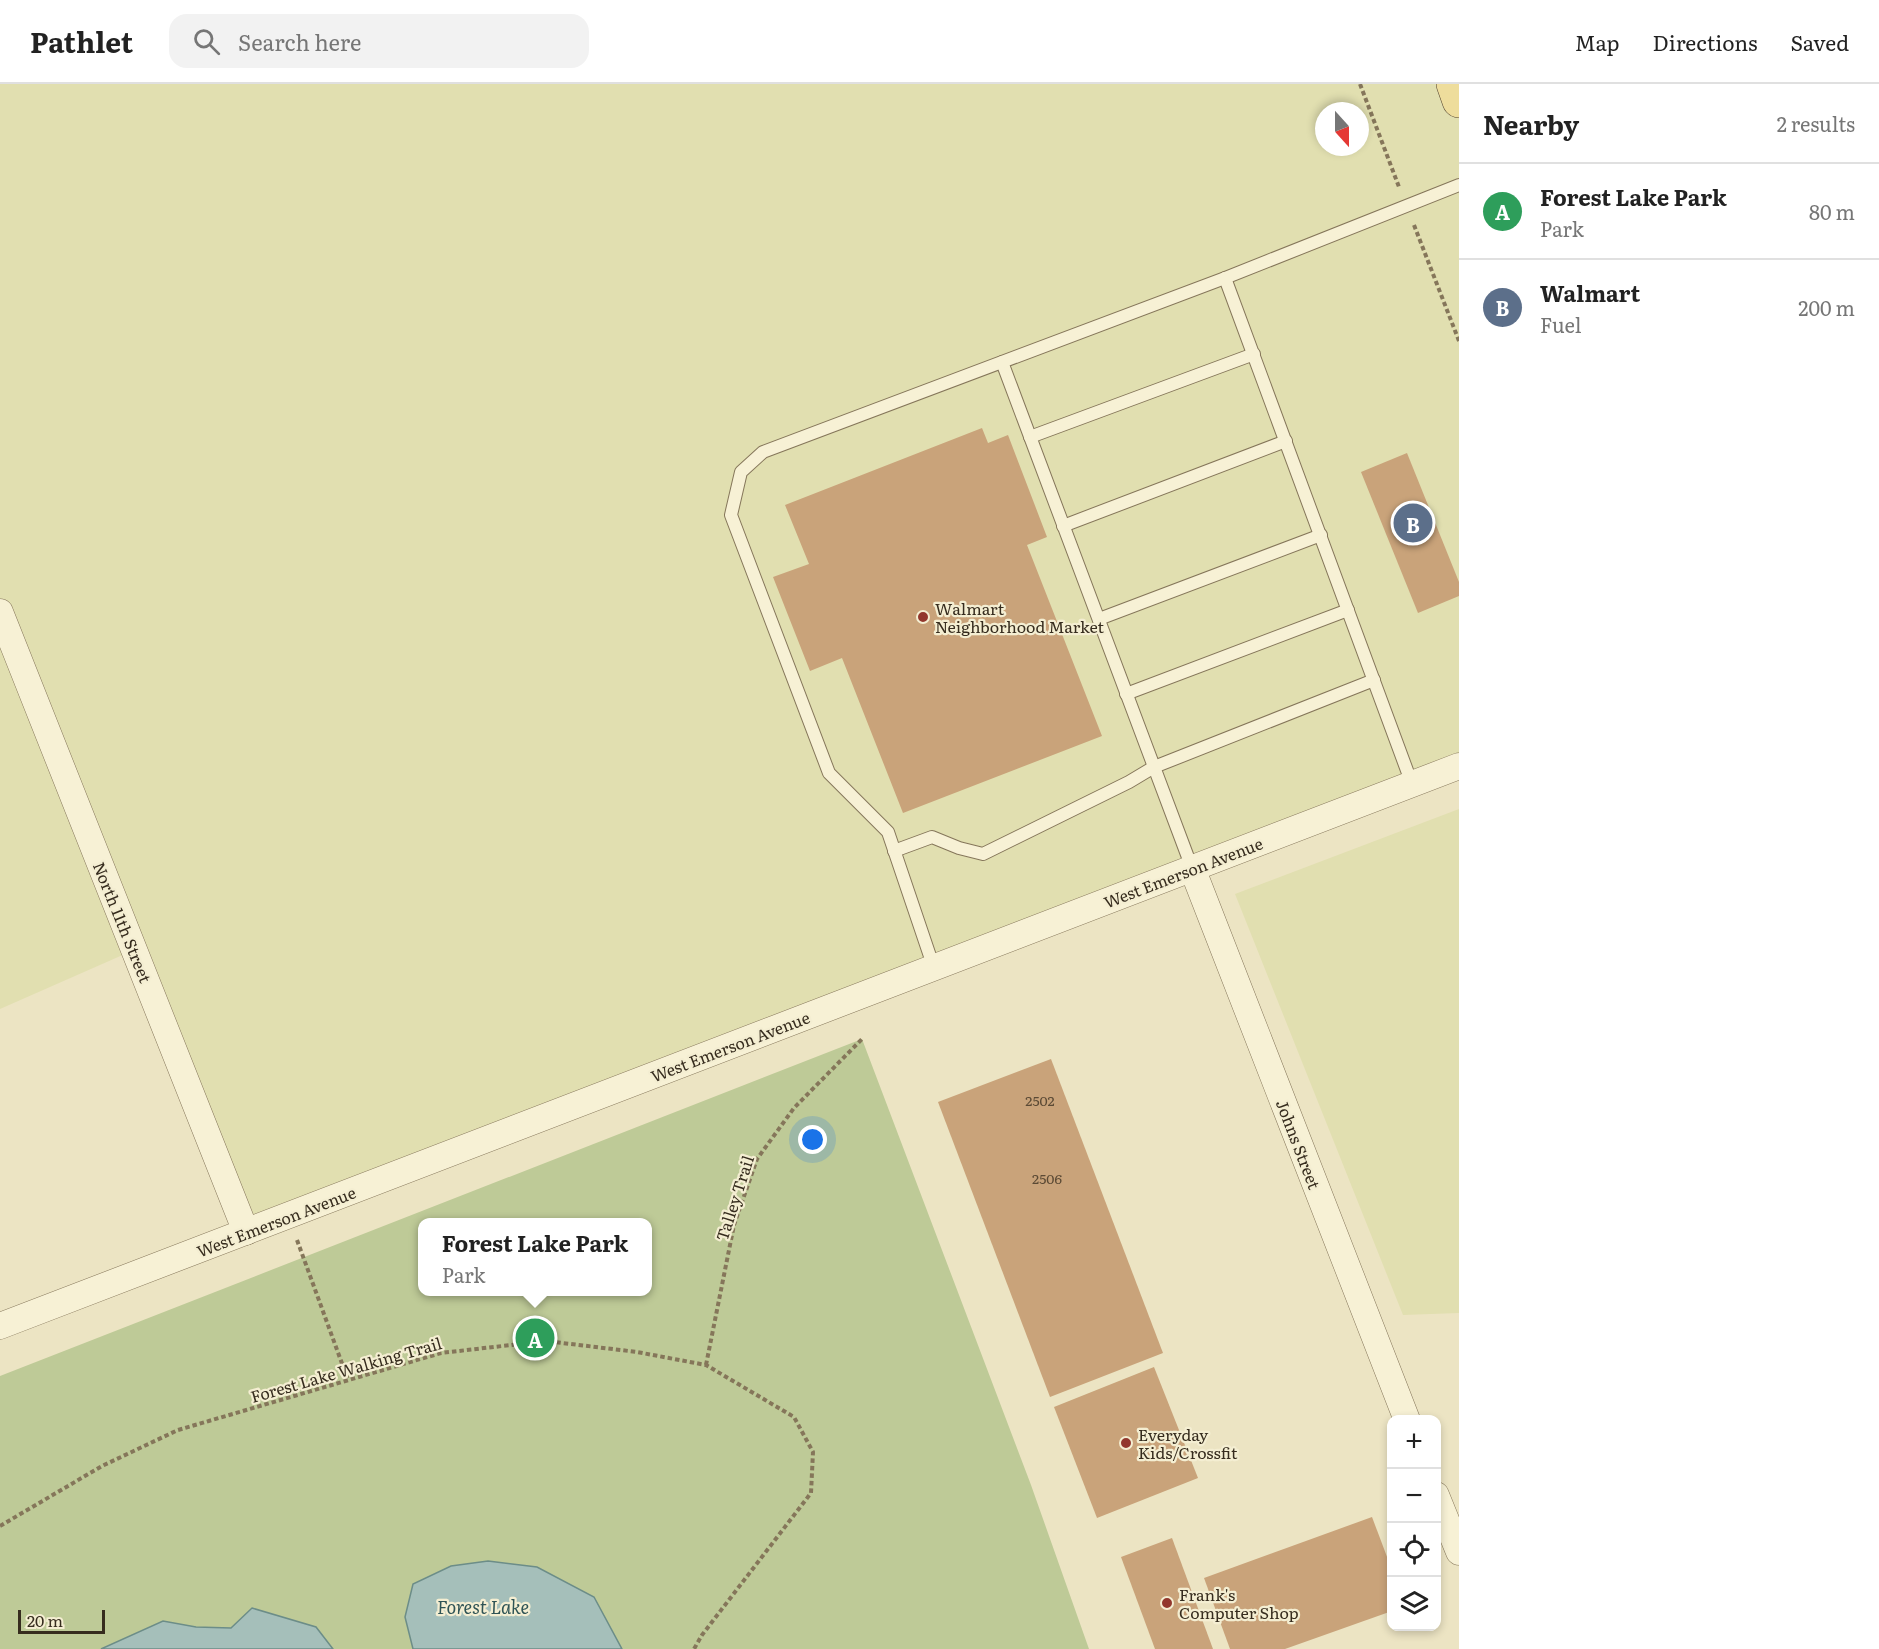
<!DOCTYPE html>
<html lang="en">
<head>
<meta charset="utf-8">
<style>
  body { margin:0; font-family:Literata,serif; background:#f2f2f2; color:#222 }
  .controls { position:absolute; right:18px; bottom:18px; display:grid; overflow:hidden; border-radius:12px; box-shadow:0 3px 9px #0003 }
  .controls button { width:54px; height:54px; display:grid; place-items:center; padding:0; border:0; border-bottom:2px solid #e0e0e0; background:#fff; color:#222; font:30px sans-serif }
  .compass { position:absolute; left:1315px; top:18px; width:54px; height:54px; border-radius:50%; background:#fff; box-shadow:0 3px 9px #0003; rotate:159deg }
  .scale { position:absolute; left:18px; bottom:15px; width:87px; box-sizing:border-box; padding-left:6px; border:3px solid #362c1e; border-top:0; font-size:16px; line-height:21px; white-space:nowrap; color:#362c1e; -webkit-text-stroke:4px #f4eed2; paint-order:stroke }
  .you { position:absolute; left:813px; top:1056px; width:21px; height:21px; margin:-15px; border:4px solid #fff; border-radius:50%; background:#1a73e8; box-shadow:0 0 0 9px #1a73e833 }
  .badge { display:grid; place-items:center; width:39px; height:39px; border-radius:50%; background:#92372d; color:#fff; font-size:20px; font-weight:700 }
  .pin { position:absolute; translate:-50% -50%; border:3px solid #fff; box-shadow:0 2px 6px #0006 }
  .popup { position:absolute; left:418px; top:1134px; width:234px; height:78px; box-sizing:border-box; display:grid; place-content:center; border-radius:12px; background:#fff; filter:drop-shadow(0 2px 4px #0005); font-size:20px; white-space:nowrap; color:#767676 }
  .popup b { font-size:22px; color:#222 }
  .popup::after { content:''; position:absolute; left:50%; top:100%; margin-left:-12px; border:12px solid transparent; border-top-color:#fff }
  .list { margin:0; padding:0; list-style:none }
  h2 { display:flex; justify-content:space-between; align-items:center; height:78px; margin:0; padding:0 24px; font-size:26px }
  h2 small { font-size:20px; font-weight:400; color:#767676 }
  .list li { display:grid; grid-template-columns:39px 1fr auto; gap:18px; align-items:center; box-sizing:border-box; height:96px; padding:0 24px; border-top:2px solid #e0e0e0 }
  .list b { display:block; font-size:22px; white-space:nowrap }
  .list p { margin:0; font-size:20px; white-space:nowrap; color:#767676 }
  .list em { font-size:20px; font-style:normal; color:#767676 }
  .icon { flex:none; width:33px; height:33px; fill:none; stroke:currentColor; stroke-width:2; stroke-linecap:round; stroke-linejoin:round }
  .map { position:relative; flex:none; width:1459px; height:1565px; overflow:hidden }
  header { display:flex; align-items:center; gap:36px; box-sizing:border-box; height:84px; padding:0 30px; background:#fff; border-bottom:2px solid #e0e0e0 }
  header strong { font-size:28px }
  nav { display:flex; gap:33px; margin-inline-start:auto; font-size:21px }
  .search { width:420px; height:54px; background:#f2f2f2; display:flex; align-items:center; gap:15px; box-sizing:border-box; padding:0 21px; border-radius:18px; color:#767676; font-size:22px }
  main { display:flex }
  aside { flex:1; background:#fff }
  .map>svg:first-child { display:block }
</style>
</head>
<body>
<header>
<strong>Pathlet</strong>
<div class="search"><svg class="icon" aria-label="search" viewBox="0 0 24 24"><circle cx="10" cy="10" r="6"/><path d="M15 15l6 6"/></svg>Search here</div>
<nav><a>Map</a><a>Directions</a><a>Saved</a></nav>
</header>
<main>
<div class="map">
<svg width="1459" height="1565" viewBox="0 0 1459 1565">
  <rect width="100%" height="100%" fill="#ece4c3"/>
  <g fill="#e1dfb0" fill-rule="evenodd">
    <path d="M0 0H1452L1459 17V682L246 1148 134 866 0 925ZM1324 27H1360V63H1324Z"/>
    <path d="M1459 725V1229L1403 1231 1235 810Z"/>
  </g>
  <path fill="#beca97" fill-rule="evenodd" d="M862 955 1031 1401 1089 1565H0V1292ZM422 1138H648V1208H422Z"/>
  <g fill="#a5bfba" stroke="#6c8d88" stroke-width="1.5">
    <path d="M488 1477 537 1483 594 1513 622 1565H413L405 1533 413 1500 451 1482Z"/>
    <path d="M252 1524 316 1543 333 1565H101L163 1537 196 1543 231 1544Z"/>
  </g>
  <g fill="#c9a37a">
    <path d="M982 344 988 359 1008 351 1047 453 1027 461 1102 652 903 729 842 574 810 587 773 493 809 480 785 421Z"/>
    <path d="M1407 369 1459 498V512L1418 529 1361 388Z"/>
    <path d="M1051 975 1163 1269 1050 1313 938 1018Z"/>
    <path d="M1154 1283 1198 1394 1097 1434 1054 1323Z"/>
    <path d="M1372 1433 1392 1486V1527L1285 1565H1230L1204 1494Z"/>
    <path d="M1172 1454 1213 1565H1155L1121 1473Z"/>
  </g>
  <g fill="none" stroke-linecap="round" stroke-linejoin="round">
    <defs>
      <g id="lane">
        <path d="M1225 194 1412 700"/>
        <path d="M1002 278 1192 784"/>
        <path d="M1030 353 1254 270"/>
        <path d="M1063 442 1286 357"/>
        <path d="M1099 535 1321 451"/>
        <path d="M1126 610 1348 526"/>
        <path d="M894 767 932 753 959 764 983 770 1129 698 1154 683 1374 596"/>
        <path d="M934 884 888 748 829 689 731 431 741 388 763 368 1225 194 1459 101"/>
      </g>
      <g id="street">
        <path d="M0 528 246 1148"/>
        <path d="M1192 784 1407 1336"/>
        <path d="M0 1242 1459 682"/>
        <path d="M1436 1411 1459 1468"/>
      </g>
      <path id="primary" d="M1453 0 1459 17"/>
    </defs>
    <use href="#lane" stroke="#85765a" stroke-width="14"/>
    <use href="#street" stroke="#85765a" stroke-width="27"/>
    <use href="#primary" stroke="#53432f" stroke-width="34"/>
    <g stroke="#85765a" stroke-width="4" stroke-dasharray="4.5 3" stroke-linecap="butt">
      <path d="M1360 0 1399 103"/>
      <path d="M1414 141 1459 257"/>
      <path d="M297 1156 348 1296"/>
      <path d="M706 1281 734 1141 757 1075 794 1024 862 955"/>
      <path d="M0 1442 102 1382 178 1346 441 1269 546 1257 637 1268 706 1281 794 1333 813 1368 811 1409 702 1551 694 1565"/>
    </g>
    <use href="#lane" stroke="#f7f1d5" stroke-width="12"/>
    <use href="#street" stroke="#f7f1d5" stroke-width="26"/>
    <use href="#primary" stroke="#eedd9c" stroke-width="33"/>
  </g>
  <g fill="#92372d" stroke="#f4eed2" stroke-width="2">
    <circle cx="923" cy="533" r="6"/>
    <circle cx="1126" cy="1359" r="6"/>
    <circle cx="1167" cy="1519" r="6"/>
  </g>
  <g text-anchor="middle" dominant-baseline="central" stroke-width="4.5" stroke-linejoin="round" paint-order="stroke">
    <g font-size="14" fill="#5b4a35">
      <text x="1040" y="1016">2502</text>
      <text x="1047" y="1094">2506</text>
    </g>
    <g font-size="16" fill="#362c1e" stroke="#f4eed2" text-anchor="start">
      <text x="935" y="524">Walmart<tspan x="935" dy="18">Neighborhood Market</tspan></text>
      <text x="1138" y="1350">Everyday<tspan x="1138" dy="18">Kids/Crossfit</tspan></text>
      <text x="1179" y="1510">Frank's<tspan x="1179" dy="18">Computer Shop</tspan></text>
    </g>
    <g font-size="16" fill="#362c1e" stroke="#f4eed2">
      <text transform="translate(1183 788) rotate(-21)">West Emerson Avenue</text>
      <text transform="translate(123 838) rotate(68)">North 11th Street</text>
      <text transform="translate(730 962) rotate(-21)">West Emerson Avenue</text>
      <text transform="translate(1299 1060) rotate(69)">Johns Street</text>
      <text transform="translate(734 1114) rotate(-72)">Talley Trail</text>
      <text transform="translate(276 1137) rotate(-21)">West Emerson Avenue</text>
      <text transform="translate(346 1285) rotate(-16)">Forest Lake Walking Trail</text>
    </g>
    <g font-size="18" font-style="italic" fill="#2e5355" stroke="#f4eed2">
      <text x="483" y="1522">Forest Lake</text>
    </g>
  </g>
</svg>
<div class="controls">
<button>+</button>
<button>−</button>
<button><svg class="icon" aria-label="locate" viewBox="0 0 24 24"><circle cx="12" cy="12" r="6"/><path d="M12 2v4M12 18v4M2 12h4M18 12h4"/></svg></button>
<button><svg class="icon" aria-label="layers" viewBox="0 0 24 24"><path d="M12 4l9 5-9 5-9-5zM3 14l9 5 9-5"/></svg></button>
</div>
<svg class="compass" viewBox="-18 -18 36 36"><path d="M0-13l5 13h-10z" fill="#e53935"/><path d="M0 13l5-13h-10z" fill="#767676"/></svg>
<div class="scale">20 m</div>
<div class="you"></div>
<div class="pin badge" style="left:535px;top:1254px;background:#2e9e5b">A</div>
<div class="popup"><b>Forest Lake Park</b>Park</div>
<div class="pin badge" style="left:1413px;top:439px;background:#5c6f8a">B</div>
</div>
<aside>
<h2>Nearby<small>2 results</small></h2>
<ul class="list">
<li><span class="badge" style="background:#2e9e5b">A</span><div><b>Forest Lake Park</b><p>Park</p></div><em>80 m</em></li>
<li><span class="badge" style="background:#5c6f8a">B</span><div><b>Walmart</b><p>Fuel</p></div><em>200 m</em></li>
</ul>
</aside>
</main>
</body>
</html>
